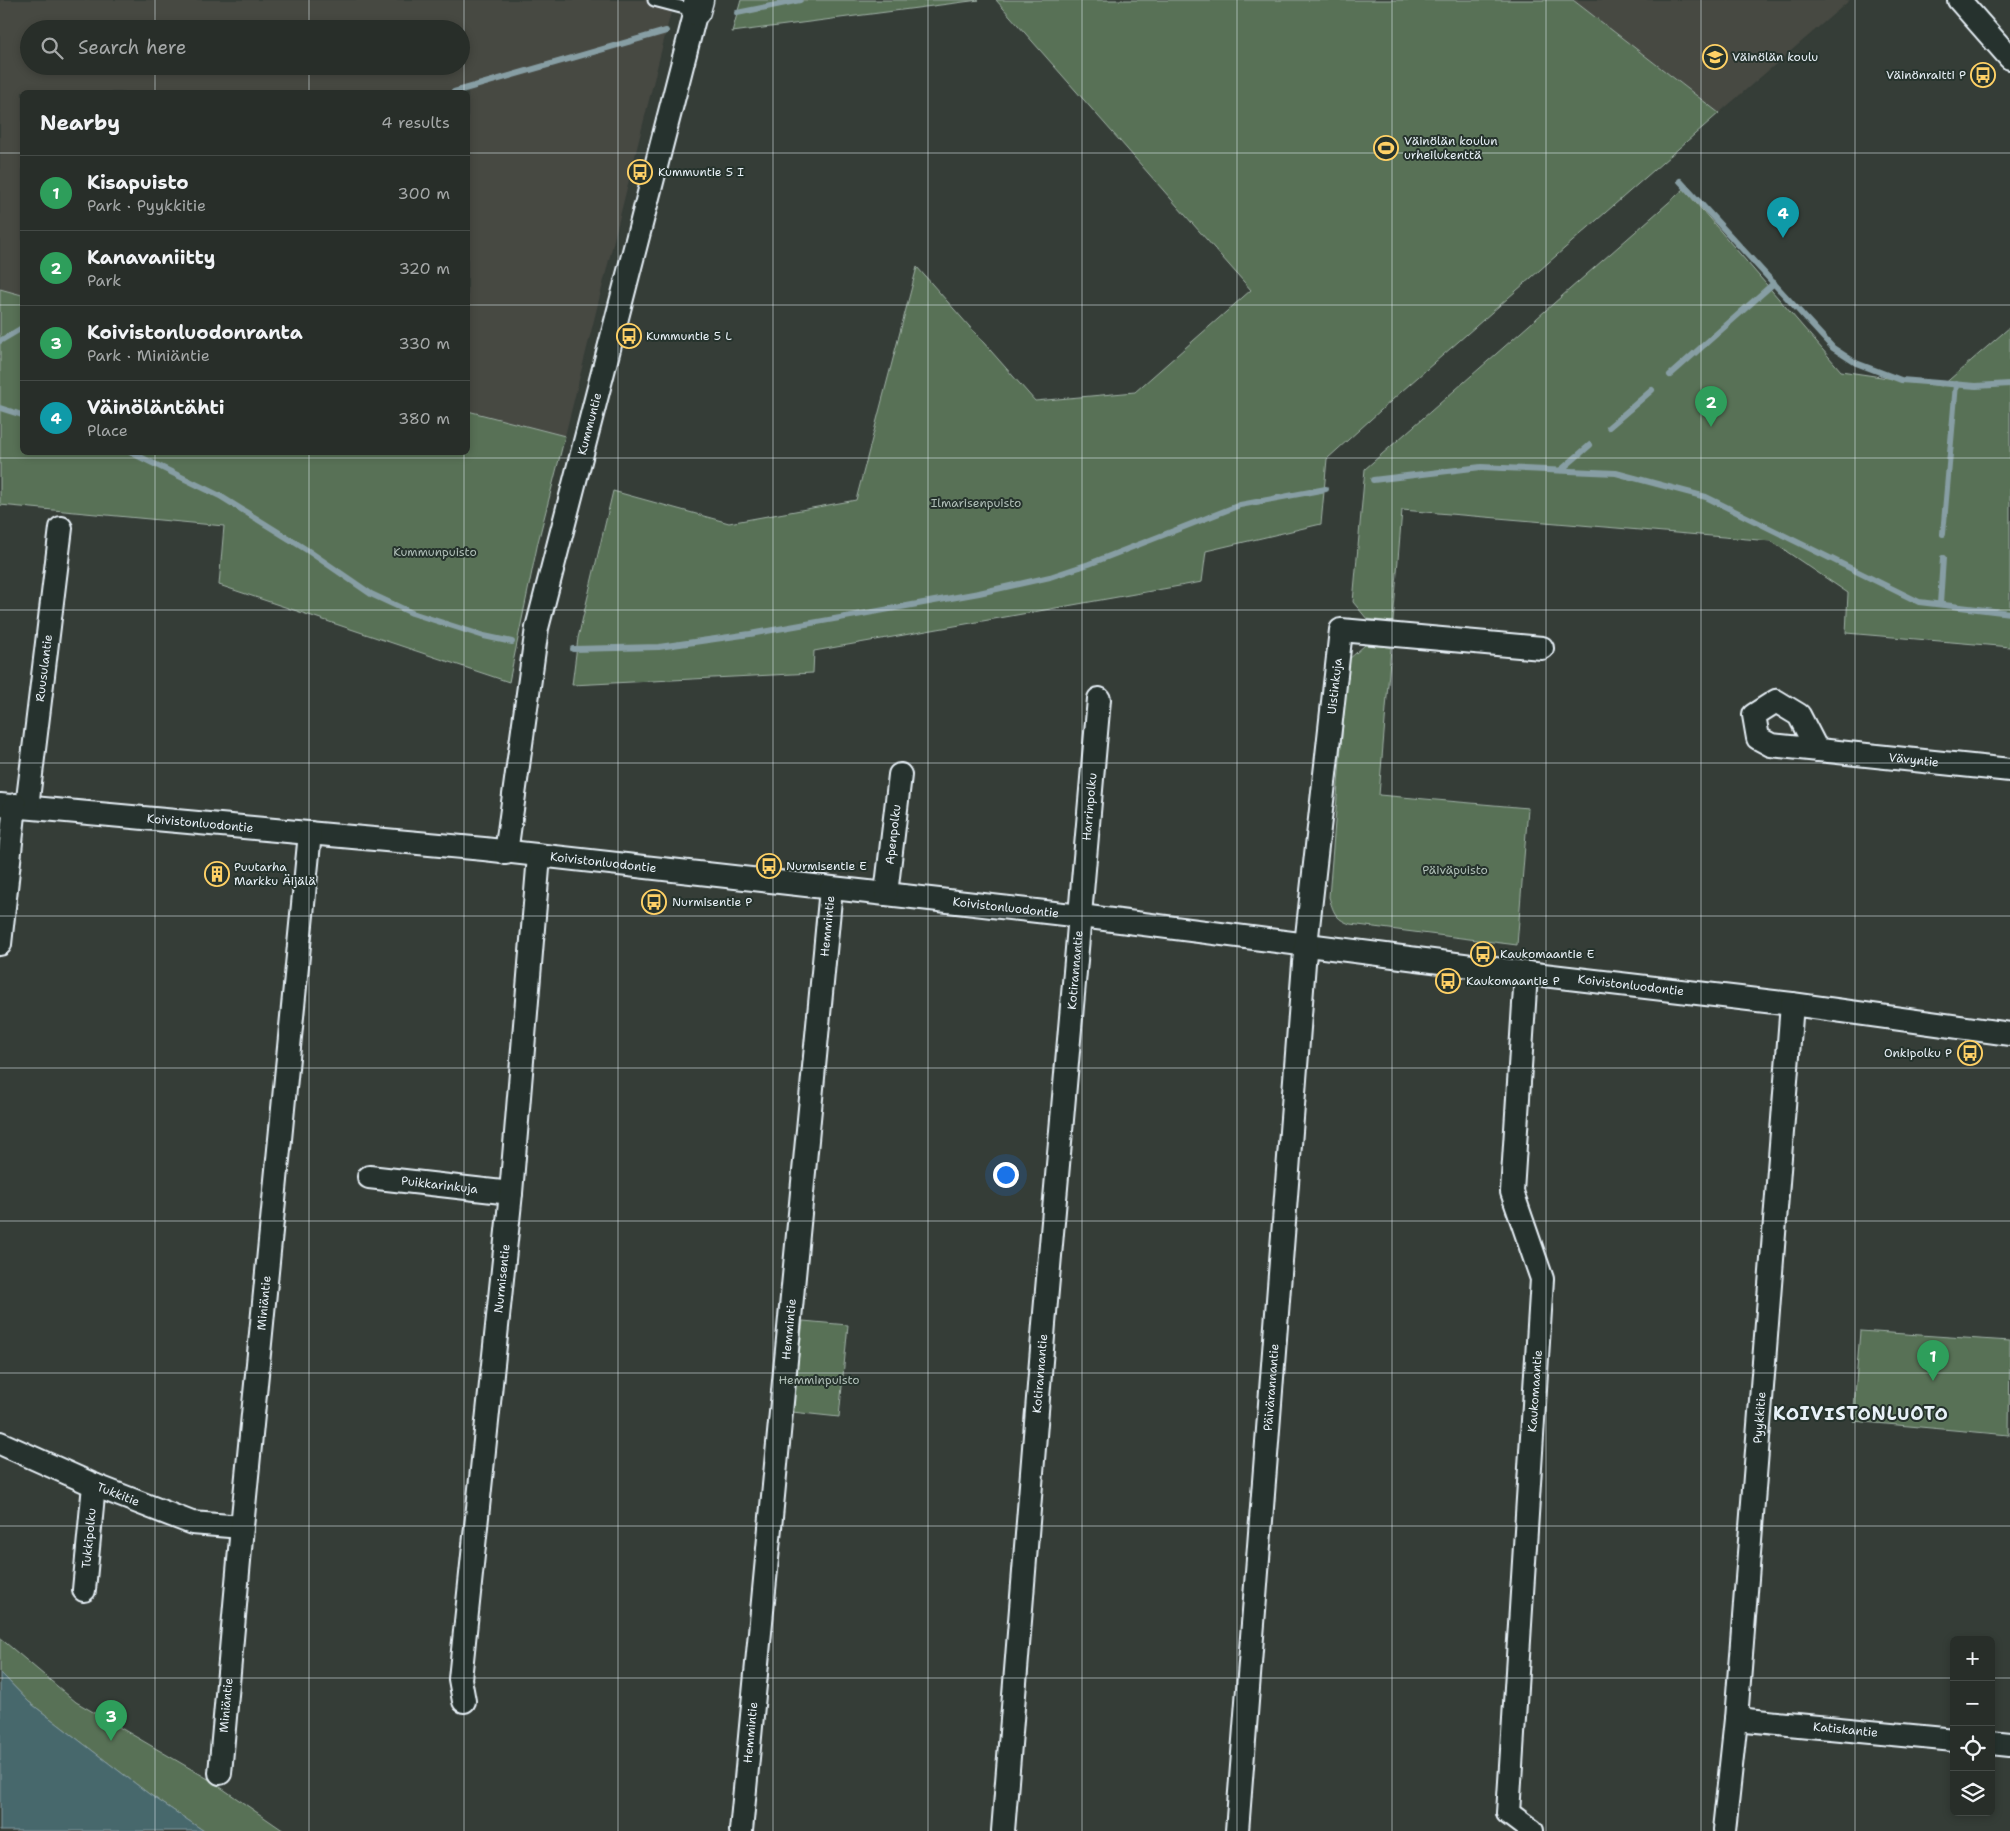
<!DOCTYPE html>
<html lang="en">
<head>
<meta charset="utf-8">
<style>
  body { margin:0; font-family:"Shantell Sans",sans-serif; background:#303631; color:#f1f3f6 }
  .controls { position:absolute; right:15px; bottom:15px; display:grid; overflow:hidden; border-radius:8px; box-shadow:0 2px 8px #0003 }
  .controls button { width:45px; height:45px; display:grid; place-items:center; padding:0; border:0; border-bottom:1px solid #444a46; background:#282e29; color:#f1f3f6; font:25px sans-serif }
  .you { position:absolute; left:1005px; top:1174px; width:18px; height:18px; margin:-12px; border:4px solid #fff; border-radius:50%; background:#1a73e8; box-shadow:0 0 0 8px #1a73e833 }
  .badge { display:grid; place-items:center; width:32px; height:32px; border-radius:50%; background:#ffd166; color:#fff; font-size:16px; font-weight:700 }
  .pin { position:absolute; translate:-50% -41px; filter:drop-shadow(0 1px 2px #0008) }
  .pin::after { content:''; position:absolute; top:26px; width:18px; height:15px; background:inherit; clip-path:polygon(0 0,100% 0,50% 100%) }
  .list { margin:0; padding:0; list-style:none }
  h2 { display:flex; justify-content:space-between; align-items:center; height:65px; margin:0; padding:0 20px; font-size:21px }
  h2 small { font-size:16px; font-weight:400; color:#a5a8a8 }
  .list li { display:grid; grid-template-columns:32px 1fr auto; gap:15px; align-items:center; box-sizing:border-box; height:75px; padding:0 20px; border-top:1px solid #444a46 }
  .list b { display:block; font-size:19px; white-space:nowrap }
  .list p { margin:0; font-size:16px; white-space:nowrap; color:#a5a8a8 }
  .list em { font-size:16px; font-style:normal; color:#a5a8a8 }
  .icon { flex:none; width:28px; height:28px; fill:none; stroke:currentColor; stroke-width:2; stroke-linecap:round; stroke-linejoin:round }
  .map { position:relative; flex:none; width:2010px; height:1831px; overflow:hidden }
  .search { position:absolute; background:#282e29; box-shadow:0 2px 8px #0003; left:20px; top:20px; width:450px; height:55px; display:flex; align-items:center; gap:12px; box-sizing:border-box; padding:0 18px; border-radius:28px; color:#a5a8a8; font-size:19px }
  .panel { position:absolute; background:#282e29; box-shadow:0 2px 8px #0003; left:20px; top:90px; width:450px; height:365px; border-radius:8px }
  .map>svg:first-child { display:block }
</style>
</head>
<body>
<div class="map">
<svg width="2010" height="1831" viewBox="0 0 2010 1831">
  <rect width="100%" height="100%" fill="#353d37"/>
  <filter id="ink" filterUnits="userSpaceOnUse"><feTurbulence type="fractalNoise" baseFrequency=".02" numOctaves="2"/><feDisplacementMap in="SourceGraphic" scale="10" xChannelSelector="R" yChannelSelector="G"/><feConvolveMatrix kernelMatrix="1 2 1 2 8 2 1 2 1" color-interpolation-filters="sRGB"/></filter>
  <g filter="url(#ink)">
    <g fill="#464842" fill-rule="evenodd">
      <path d="M0 0H674L565 436 468 411V92H22V295L0 289ZM29 29H461V66H29Z"/>
      <path d="M1573 0H1850L1719 113Z"/>
    </g>
    <g fill="#597156" stroke="#a0b1a7">
      <path d="M741 0H979L732 32Z"/>
      <path d="M996 0H1573L1719 113 1402 391 1327 459 1321 524 1206 551 1202 582 814 651 813 673 572 685 578 638 613 491 729 523 856 500 917 267 1035 401 1135 392 1251 290Z"/>
      <path d="M1684 189 1841 371 1942 386 2010 327V647L1846 633 1848 593 1771 541 1402 510 1393 622 1367 619 1353 602 1365 469Z"/>
      <path d="M0 289 22 295V452H468V411L565 436 538 542 509 682 219 585 224 526 0 505Z"/>
      <path d="M1365 645 1391 647 1379 795 1528 808 1517 945 1350 924C1335 919 1333 911 1329 897L1348 660Z"/>
      <path d="M803 1321 848 1325 839 1417 792 1412Z"/>
      <path d="M1860 1331 2010 1341 2009 1435 1853 1421Z"/>
      <path d="M0 1638 76 1702 210 1780 284 1831H204L149 1794 29 1702 0 1672Z"/>
    </g>
    <path fill="#46676c" stroke="#879ea4" d="M0 1672 29 1702 149 1794 204 1831H0Z"/>
    <g fill="none" stroke-linecap="round" stroke-linejoin="round">
      <g stroke="#879ea4" stroke-width="6">
        <path d="M737 13 800 0"/>
        <path d="M454 92 666 31"/>
        <path d="M1680 181 1833 348 1856 363 1901 380 1976 386 2010 384"/>
        <path d="M0 341 22 328"/>
        <path d="M1670 375 1774 283"/>
        <path d="M0 408 22 415"/>
        <path d="M1609 427 1652 390"/>
        <path d="M130 452 220 496 307 550 371 594 412 613 484 636 512 642"/>
        <path d="M1561 470 1590 445"/>
        <path d="M1373 480 1481 467 1616 473 1706 497 1919 602 2010 613"/>
        <path d="M1943 534 1956 384"/>
        <path d="M1940 604 1943 558"/>
        <path d="M573 649 659 647 750 634 979 593 1050 577 1089 564 1240 505 1326 489"/>
      </g>
      <defs>
        <path id="service" d="M654 0 696 11"/>
        <g id="minor">
          <path d="M1959 0 2010 58"/>
          <path id="s1" d="M1817 750 1799 715 1776 701 1754 715 1758 738 1771 745 2010 770"/>
          <path id="s2" d="M0 805 484 849 886 894 1081 916 1526 973 1792 1004 2010 1034"/>
          <path id="s3" d="M27 807 61 528"/>
          <path id="s4" d="M506 853 537 628 696 11"/>
          <path id="s5" d="M886 894 900 775"/>
          <path d="M0 944 15 805"/>
          <path d="M1526 973 1512 1192 1542 1279 1508 1813 1532 1831"/>
          <path id="s6" d="M369 1177 511 1193"/>
          <path id="s7" d="M0 1443 94 1485 192 1523 242 1527"/>
          <path id="s8" d="M84 1590 94 1485"/>
          <path id="s9" d="M464 1701 460 1679 511 1193 539 856"/>
          <path id="s10" d="M1736 1719 1954 1740"/>
          <path d="M1991 1743 2010 1745"/>
          <path id="s11" d="M220 1773 242 1527 310 833"/>
          <path id="s12" d="M741 1831 831 889"/>
          <path id="s13" d="M1003 1831 1044 1324 1099 699"/>
          <path id="s14" d="M1237 1831 1304 963 1341 630 1542 648"/>
          <path id="s15" d="M1724 1831 1736 1719 1792 1004"/>
        </g>
        <path id="tertiary" d="M696 11 699 0"/>
      </defs>
      <use href="#service" stroke="#e8f1f8" stroke-width="15"/>
      <use href="#minor" stroke="#e8f1f8" stroke-width="26"/>
      <use href="#tertiary" stroke="#e8f1f8" stroke-width="31"/>
      <use href="#service" stroke="#26332d" stroke-width="11"/>
      <use href="#minor" stroke="#26332d" stroke-width="22"/>
      <use href="#tertiary" stroke="#26332d" stroke-width="28"/>
    </g>
  </g>
  <path fill="none" stroke="#e8f1f8" stroke-width="1" stroke-opacity="0.55" d="M155 0V29M309 0V29M464 0V92M618 0V1831M773 0V1831M928 0V1831M1082 0V1831M1237 0V1831M1392 0V1831M1546 0V1831M1701 0V1831M1855 0V1831M155 66V92M309 66V92M0 153H22M468 153H2010M0 305H22M468 305H2010M155 452V1831M309 452V1831M464 452V1831M0 458H2010M0 610H2010M0 763H2010M0 916H2010M0 1068H2010M0 1221H2010M0 1373H2010M0 1526H2010M0 1678H1954M1991 1678H2010"/>
  <defs>
    <symbol id="school-ring" viewBox="-11 -11 22 22"><circle r="9.5" fill="#26332d" stroke="#ffd166" stroke-width="1.5"/><path d="M0-5L7-2L0 1L-7-2ZM-4 1L0 2.5L4 1V4Q0 6-4 4Z" fill="#ffd166"/></symbol>
    <symbol id="bus-ring" viewBox="-11 -11 22 22"><circle r="9.5" fill="#26332d" stroke="#ffd166" stroke-width="1.5"/><path d="M-5-6H5V4H4V6H2V4H-2V6H-4V4H-5ZM-3.5-4V0h7V-4ZM-3.5 1.2v1.5H-2V1.2ZM2 1.2v1.5H3.5V1.2Z" fill="#ffd166"/></symbol>
    <symbol id="stadium-ring" viewBox="-11 -11 22 22"><circle r="9.5" fill="#26332d" stroke="#ffd166" stroke-width="1.5"/><path d="M0-5a6.5 5 0 1 0 0 10a6.5 5 0 1 0 0-10ZM-3.5-1.8h7v3.6h-7Z" fill="#ffd166"/></symbol>
    <symbol id="building-ring" viewBox="-11 -11 22 22"><circle r="9.5" fill="#26332d" stroke="#ffd166" stroke-width="1.5"/><path d="M-4-6H4V6H1V3H-1V6H-4ZM-2.5-4.3h1.7v1.8h-1.7ZM.8-4.3h1.7v1.8H.8ZM-2.5-1h1.7V.8h-1.7ZM.8-1h1.7V.8H.8Z" fill="#ffd166"/></symbol>
  </defs>
  <g fill-rule="evenodd">
    <use href="#school-ring" x="1701" y="43" width="28" height="28"/>
    <use href="#bus-ring" x="1969" y="61" width="28" height="28"/>
    <use href="#stadium-ring" x="1372" y="134" width="28" height="28"/>
    <use href="#bus-ring" x="626" y="158" width="28" height="28"/>
    <use href="#bus-ring" x="615" y="322" width="28" height="28"/>
    <use href="#bus-ring" x="755" y="852" width="28" height="28"/>
    <use href="#building-ring" x="203" y="860" width="28" height="28"/>
    <use href="#bus-ring" x="640" y="888" width="28" height="28"/>
    <use href="#bus-ring" x="1469" y="940" width="28" height="28"/>
    <use href="#bus-ring" x="1434" y="967" width="28" height="28"/>
    <use href="#bus-ring" x="1956" y="1039" width="28" height="28"/>
  </g>
  <g text-anchor="middle" dominant-baseline="central" stroke-width="4" stroke-linejoin="round" paint-order="stroke">
    <g font-size="12" fill="#e8f1f8" stroke="#26332d" text-anchor="start">
      <text x="1732" y="57">Väinölän koulu</text>
      <text x="1966" y="75" text-anchor="end">Väinönraitti P</text>
      <text x="1404" y="141">Väinölän koulun<tspan x="1404" dy="14">urheilukenttä</tspan></text>
      <text x="658" y="172">Kummuntie 5 I</text>
      <text x="646" y="336">Kummuntie 5 L</text>
      <text x="786" y="866">Nurmisentie E</text>
      <text x="234" y="867">Puutarha<tspan x="234" dy="14">Markku Äijälä</tspan></text>
      <text x="672" y="902">Nurmisentie P</text>
      <text x="1500" y="954">Kaukomaantie E</text>
      <text x="1466" y="981">Kaukomaantie P</text>
      <text x="1952" y="1053" text-anchor="end">Onkipolku P</text>
    </g>
    <g font-size="12" fill="#e8f1f8" stroke="#26332d">
      <text stroke="none"><textPath href="#s4" startOffset="438">Kummuntie</textPath></text>
      <text stroke="none"><textPath href="#s3" startOffset="140">Ruusulantie</textPath></text>
      <text stroke="none"><textPath href="#s14" startOffset="1149">Uistinkuja</textPath></text>
      <text stroke="none"><textPath href="#s1" startOffset="274">Vävyntie</textPath></text>
      <text stroke="none"><textPath href="#s13" startOffset="1028">Harrinpolku</textPath></text>
      <text stroke="none"><textPath href="#s2" startOffset="201">Koivistonluodontie</textPath></text>
      <text stroke="none"><textPath href="#s5" startOffset="60">Apenpolku</textPath></text>
      <text stroke="none"><textPath href="#s2" startOffset="606">Koivistonluodontie</textPath></text>
      <text stroke="none"><textPath href="#s2" startOffset="1011">Koivistonluodontie</textPath></text>
      <text stroke="none"><textPath href="#s12" startOffset="909">Hemmintie</textPath></text>
      <text stroke="none"><textPath href="#s13" startOffset="864">Kotirannantie</textPath></text>
      <text stroke="none"><textPath href="#s2" startOffset="1641">Koivistonluodontie</textPath></text>
      <text stroke="none"><textPath href="#s6" startOffset="71">Puikkarinkuja</textPath></text>
      <text stroke="none"><textPath href="#s9" startOffset="425">Nurmisentie</textPath></text>
      <text stroke="none"><textPath href="#s11" startOffset="472">Miniäntie</textPath></text>
      <text stroke="none"><textPath href="#s12" startOffset="504">Hemmintie</textPath></text>
      <text stroke="none"><textPath href="#s13" startOffset="459">Kotirannantie</textPath></text>
      <text stroke="none"><textPath href="#s14" startOffset="445">Päivärannantie</textPath></text>
      <text transform="translate(1535 1391) rotate(-86)">Kaukomaantie</text>
      <text stroke="none"><textPath href="#s15" startOffset="415">Pyykkitie</textPath></text>
      <text stroke="none"><textPath href="#s7" startOffset="129">Tukkitie</textPath></text>
      <text stroke="none"><textPath href="#s8" startOffset="52">Tukkipolku</textPath></text>
      <text stroke="none"><textPath href="#s11" startOffset="68">Miniäntie</textPath></text>
      <text stroke="none"><textPath href="#s10" startOffset="110">Katiskantie</textPath></text>
      <text stroke="none"><textPath href="#s12" startOffset="99">Hemmintie</textPath></text>
    </g>
    <g font-size="12" fill="#afbeb7" stroke="#26332d">
      <text x="976" y="503">Ilmarisenpuisto</text>
      <text x="435" y="552">Kummunpuisto</text>
      <text x="1455" y="870">Päiväpuisto</text>
      <text x="819" y="1380">Hemminpuisto</text>
    </g>
    <g font-size="18" font-weight="bold" letter-spacing="1" fill="#e8f1f8" stroke="#26332d">
      <text x="1861" y="1414">KOIVISTONLUOTO</text>
    </g>
  </g>
</svg>
<div class="controls">
<button>+</button>
<button>−</button>
<button><svg class="icon" aria-label="locate" viewBox="0 0 24 24"><circle cx="12" cy="12" r="6"/><path d="M12 2v4M12 18v4M2 12h4M18 12h4"/></svg></button>
<button><svg class="icon" aria-label="layers" viewBox="0 0 24 24"><path d="M12 4l9 5-9 5-9-5zM3 14l9 5 9-5"/></svg></button>
</div>
<div class="you"></div>
<div class="pin badge" style="left:1933px;top:1381px;background:#2e9e5b">1</div>
<div class="pin badge" style="left:1711px;top:427px;background:#2e9e5b">2</div>
<div class="pin badge" style="left:111px;top:1741px;background:#2e9e5b">3</div>
<div class="pin badge" style="left:1783px;top:238px;background:#0f9aa8">4</div>
<div class="search"><svg class="icon" aria-label="search" viewBox="0 0 24 24"><circle cx="10" cy="10" r="6"/><path d="M15 15l6 6"/></svg>Search here</div>
<section class="panel">
<h2>Nearby<small>4 results</small></h2>
<ul class="list">
<li><span class="badge" style="background:#2e9e5b">1</span><div><b>Kisapuisto</b><p>Park · Pyykkitie</p></div><em>300 m</em></li>
<li><span class="badge" style="background:#2e9e5b">2</span><div><b>Kanavaniitty</b><p>Park</p></div><em>320 m</em></li>
<li><span class="badge" style="background:#2e9e5b">3</span><div><b>Koivistonluodonranta</b><p>Park · Miniäntie</p></div><em>330 m</em></li>
<li><span class="badge" style="background:#0f9aa8">4</span><div><b>Väinöläntähti</b><p>Place</p></div><em>380 m</em></li>
</ul>
</section>
</div>
</body>
</html>
